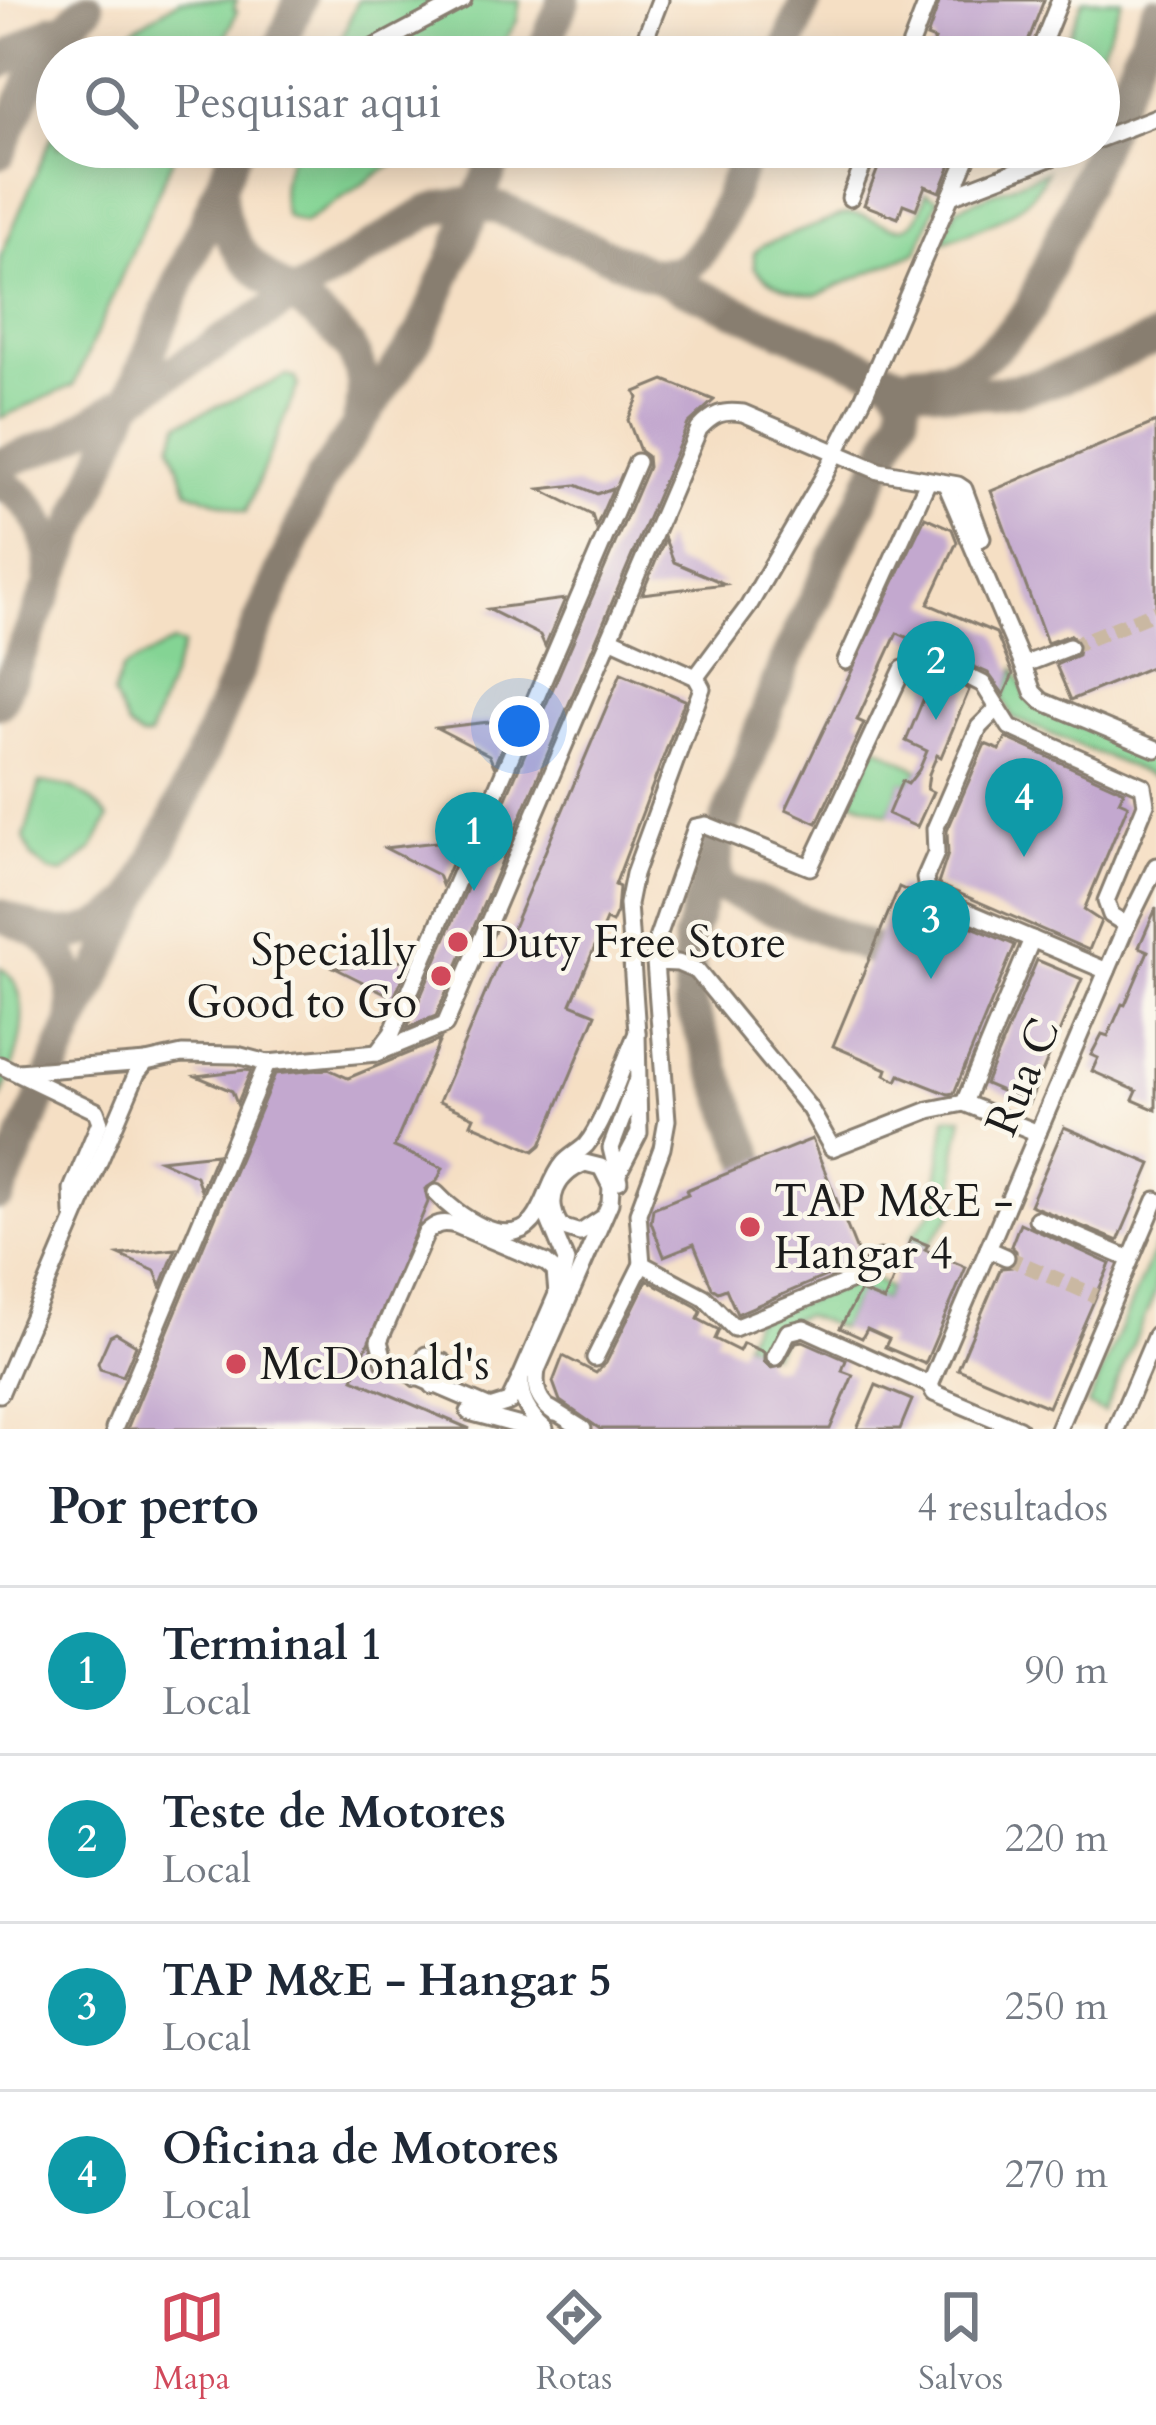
<!DOCTYPE html>
<html lang="pt">
<head>
<meta charset="utf-8">
<style>
  body { margin:0; font-family:Cardo,serif; background:#f6f6f7; color:#1f2937 }
  .you { position:absolute; left:519px; top:726px; width:42px; height:42px; margin:-30px; border:9px solid #fff; border-radius:50%; background:#1a73e8; box-shadow:0 0 0 18px #1a73e833 }
  .badge { display:grid; place-items:center; width:78px; height:78px; border-radius:50%; background:#d1495b; color:#fff; font-size:39px; font-weight:700 }
  .pin { position:absolute; translate:-50% -99px; filter:drop-shadow(0 3px 6px #0008) }
  .pin::after { content:''; position:absolute; top:63px; width:42px; height:36px; background:inherit; clip-path:polygon(0 0,100% 0,50% 100%) }
  .list { margin:0; padding:0; list-style:none }
  h2 { display:flex; justify-content:space-between; align-items:center; height:156px; margin:0; padding:0 48px; font-size:51px }
  h2 small { font-size:39px; font-weight:400; color:#747a83 }
  .list li { display:grid; grid-template-columns:78px 1fr auto; gap:36px; align-items:center; box-sizing:border-box; height:168px; padding:0 48px; border-top:3px solid #e0e1e3 }
  .list b { display:block; font-size:45px; white-space:nowrap }
  .list p { margin:0; font-size:39px; white-space:nowrap; color:#747a83 }
  .list em { font-size:39px; font-style:normal; color:#747a83 }
  .icon { flex:none; width:66px; height:66px; fill:none; stroke:currentColor; stroke-width:2; stroke-linecap:round; stroke-linejoin:round }
  .map { position:relative; flex:none; width:1156px; height:1429px; overflow:hidden }
  .search { position:absolute; background:#fff; box-shadow:0 6px 30px #0003; left:36px; right:36px; top:36px; height:132px; display:flex; align-items:center; gap:30px; box-sizing:border-box; padding:0 42px; border-radius:66px; color:#747a83; font-size:45px }
  .sheet { height:828px; background:#fff }
  nav { display:flex; justify-content:space-around; align-items:center; box-sizing:border-box; height:168px; border-top:3px solid #e0e1e3; background:#fff; font-size:33px; color:#747a83 }
  nav a { display:grid; justify-items:center; gap:6px }
  nav .on { color:#d1495b }
  .map>svg:first-child { display:block }
</style>
</head>
<body>
<div class="map">
<svg width="1156" height="1429" viewBox="0 0 1156 1429">
  <rect width="100%" height="100%" fill="#fbf7ec"/>
  <filter id="ink" filterUnits="userSpaceOnUse"><feTurbulence type="fractalNoise" baseFrequency=".00833" numOctaves="2"/><feDisplacementMap in="SourceGraphic" scale="24" xChannelSelector="R" yChannelSelector="G"/><feConvolveMatrix kernelMatrix="1 2 1 2 8 2 1 2 1" color-interpolation-filters="sRGB"/></filter>
  <filter id="wash" filterUnits="userSpaceOnUse"><feTurbulence type="fractalNoise" baseFrequency=".004" numOctaves="4" result="noise"/><feDisplacementMap in="SourceGraphic" scale="48" xChannelSelector="R" yChannelSelector="G"/><feGaussianBlur stdDeviation="2.7" result="paint"/><feColorMatrix in="noise" values="0 0 0 0 0 0 0 0 0 0 0 0 0 0 0 0 0 1.4 0 .05"/><feComposite in="paint" operator="in"/></filter>
  <g filter="url(#wash)">
    <rect width="100%" height="100%" fill="#f5dfc4"/>
    <g fill="#84d494" stroke="#507858" stroke-width="3">
      <path d="M180 0H236L234 9 237 11 217 57H102L135 28Z"/>
      <path d="M358 0H520L517 21 495 57H333Z"/>
      <path d="M1083 0H1122L1099 57H1060Z"/>
      <path d="M57 124V147H178L74 385 0 418V258Z"/>
      <path d="M295 147H418L304 223 286 216C278 189 284 172 295 147Z"/>
      <path d="M1047 171C1027 217 982 227 940 243L957 208Z"/>
      <path d="M926 193 938 199 917 252 817 295C795 295 768 284 754 267V253L763 245 846 214C885 213 910 257 926 193Z"/>
      <path d="M287 376 296 378 298 385 246 512 188 491 171 444 180 423Z"/>
      <path d="M173 642 183 645 149 737 141 738 128 728 113 695 122 669Z"/>
      <path d="M1015 669 1028 698 1037 707 1155 758 1156 778 1013 718 1003 698Z"/>
      <path d="M876 746 919 770 908 784 902 782 888 814 851 800Z"/>
      <path d="M40 783C73 784 87 793 109 818L92 850 63 873 49 871 32 857 24 838Z"/>
      <path d="M0 967C41 995 16 1062 0 1100Z"/>
      <path d="M946 1117H963L956 1152 955 1210 925 1250 927 1245 911 1238 933 1210Z"/>
      <path d="M1156 1245V1291L1104 1412 1088 1405Z"/>
      <path d="M870 1277 889 1288 884 1301 860 1291 840 1328 804 1315 791 1319 772 1355 744 1342 754 1320Z"/>
    </g>
    <g fill="none" stroke-linecap="round" stroke-linejoin="round">
      <g stroke="#887e70" stroke-width="33">
        <path d="M276 57 300 0"/>
        <path d="M540 57 564 0"/>
        <path d="M784 57 806 0"/>
        <path d="M0 63 54 29"/>
        <path d="M0 153C23 100 40 44 88 7"/>
        <path d="M221 187C219 276 302 287 349 346 363 369 367 391 359 418"/>
        <path d="M647 273C656 273 668 274 677 271 713 260 735 180 748 147"/>
        <path d="M915 378C970 376 998 350 1030 309L1156 13"/>
        <path d="M0 464 64 440 427 212C454 202 474 202 501 209L895 379C1005 413 1057 379 1156 339"/>
        <path d="M0 483C35 502 53 535 50 575"/>
        <path d="M0 702 237 147"/>
        <path d="M717 849 716 877 725 889 873 949"/>
        <path d="M0 915 53 938"/>
        <path d="M37 931C74 940 101 931 128 906"/>
        <path d="M37 931C67 951 77 982 73 1018"/>
        <path d="M752 1163 690 1005 689 939 718 843 785 662 903 415 905 398 895 379"/>
        <path d="M0 1194 71 1028 174 820 321 479 421 333 501 147"/>
      </g>
    </g>
    <g id="blocks">
      <g fill="#c3a8cf">
        <path d="M940 0H1044L1022 57H977L967 53 965 57H928L935 40 927 37Z"/>
        <path d="M886 147H958L940 192 925 186 916 209 903 204 898 218 864 205Z"/>
        <path d="M664 380 714 400 688 424 436 1016 407 1028 648 467 647 456 640 451 628 420 638 398 635 392Z"/>
        <path d="M1156 422V665L1071 700 1056 665 1078 655 1080 644 1070 635 1047 643 991 491Z"/>
        <path d="M576 485 597 494 613 488 596 527 592 515 540 489Z"/>
        <path d="M925 517 952 529 957 542 928 604 996 633 1013 674 1004 695 988 673 897 633 857 720 864 723 817 823 786 809Z"/>
        <path d="M665 539 674 562 725 584 642 594Z"/>
        <path d="M565 599 545 646 540 635 488 609Z"/>
        <path d="M621 673 685 700 615 885 619 887 617 912 612 923 606 920 571 1004 596 1014 541 1145 534 1151 471 1124 474 1117 439 1102Z"/>
        <path d="M944 674 969 690 941 757 937 755 929 774 927 789 933 792 917 827 888 814 902 781 908 784 919 770 927 751 906 741 933 676Z"/>
        <path d="M514 719 494 766 489 755 437 728Z"/>
        <path d="M1006 738 1124 791 1119 801 1128 805 1084 910 1101 921 1089 950 938 884 948 854 947 831 985 744 1000 750Z"/>
        <path d="M462 839 442 885 438 875 385 848Z"/>
        <path d="M899 887 916 895 930 909 1015 945 954 1093 948 1094 900 1075 897 1081 885 1075 887 1069 833 1046Z"/>
        <path d="M1156 908V1110L1133 1100 1137 1091 1092 1071 1098 1058 1091 1055 1102 1034 1108 1036 1122 1004 1125 1005 1148 951 1139 947Z"/>
        <path d="M411 959 391 1004 387 994 335 968Z"/>
        <path d="M1037 960 1082 979 1029 1103 985 1084Z"/>
        <path d="M440 1040 394 1147 443 1168 437 1181 425 1189 428 1202 353 1379 470 1429H127L275 1074 328 1069 348 1078Z"/>
        <path d="M245 1070 251 1071 237 1104 232 1091 196 1076Z"/>
        <path d="M1064 1127 1151 1164 1118 1241 1030 1205Z"/>
        <path d="M812 1139 861 1261 737 1314 726 1289 718 1292 712 1288 694 1244 664 1256 651 1222 653 1208 688 1194 686 1190Z"/>
        <path d="M216 1154 201 1190 196 1176 160 1160Z"/>
        <path d="M1020 1223 1110 1264 1048 1407 958 1369 1001 1268 1012 1267 1017 1261 1016 1251 1011 1246Z"/>
        <path d="M911 1238 928 1245 925 1250 966 1267 925 1364 885 1347 889 1339 867 1329 862 1338 840 1328 860 1291 884 1301Z"/>
        <path d="M176 1249 161 1286 155 1271 119 1255Z"/>
        <path d="M647 1280 697 1307 701 1312 698 1319 719 1330 715 1339 739 1351 743 1343 764 1352V1362L771 1368 782 1366 796 1342 803 1341 846 1360 842 1371 853 1375 830 1429H600L560 1401 553 1382 563 1356 596 1373 606 1363Z"/>
        <path d="M116 1333 136 1345 123 1376 100 1369 98 1363 110 1336Z"/>
        <path d="M876 1385 912 1400 900 1429H857Z"/>
      </g>
    </g>
  </g>
  <g filter="url(#ink)">
    <use href="#blocks" fill-opacity="0" stroke="#887e70" stroke-width="3"/>
    <g fill="none" stroke-linecap="round" stroke-linejoin="round">
      <g stroke="#cab8a2" stroke-width="15" stroke-dasharray="15 8" stroke-linecap="butt">
        <path d="M1069 647 1156 612"/>
        <path d="M1006 1257 1096 1296"/>
      </g>
      <defs>
        <g id="minor">
          <path d="M356 57 463 0"/>
          <path d="M638 57 660 0"/>
          <path d="M906 57 928 0"/>
          <path d="M1037 57 1060 0"/>
          <path d="M1099 139 1156 117"/>
          <path d="M601 151 602 147"/>
          <path d="M951 196 1078 147"/>
          <path d="M850 198 870 147"/>
          <path d="M637 462 392 1033 377 1053 445 1025 699 429C713 414 722 410 743 413L879 471 958 485 964 489 982 538 971 542"/>
          <path d="M946 484 1023 665"/>
          <path d="M610 638 696 677 702 688 634 874 628 904 637 1033"/>
          <path d="M1069 647 1023 665 1033 692 1042 701 1156 749"/>
          <path d="M846 661 928 481"/>
          <path d="M955 670 983 684 1010 727 1143 786 1146 804 1106 901 1111 915 1127 925"/>
          <path d="M696 677 748 607 824 476 863 399 972 147"/>
          <path d="M997 709 979 727 935 829 936 853 925 878 927 890 935 898 1107 971"/>
          <path d="M655 962 657 939 696 827 706 825 810 867 903 669 939 663"/>
          <path d="M0 1065 96 1111 100 1122 72 1189 73 1214"/>
          <path d="M18 1072 146 1062"/>
          <path d="M964 1103 1032 939"/>
          <path d="M619 1181 611 1148 635 1084"/>
          <path d="M436 1193C455 1214 507 1252 533 1221 547 1204 550 1179 564 1163 570 1156 579 1152 586 1145 604 1124 624 1061 637 1033L639 1133 611 1187"/>
          <path d="M1037 1219 1130 1259"/>
          <path d="M549 1220 566 1261 560 1287"/>
          <path d="M988 1249 1006 1257"/>
          <path d="M642 1264 638 1213 662 1148 667 1120 655 962 678 963 697 971 810 1109 832 1148 929 1110 964 1103 1038 1133"/>
          <path d="M775 1357 788 1332 804 1328 930 1385 934 1393 1019 1429"/>
          <path d="M595 1358 642 1264 704 1297 734 1328 864 1275 880 1258"/>
          <path d="M521 1377 509 1402 490 1408 385 1363 379 1341 426 1233C436 1223 442 1222 456 1225L546 1263 555 1271 557 1294 521 1377C519 1399 529 1415 545 1429"/>
          <path d="M416 1378 426 1355"/>
          <path d="M930 1385 1125 929 1156 866"/>
          <path d="M433 1386 443 1362"/>
          <path d="M0 1394 137 1073 146 1062 182 1054 237 1055 267 1063 377 1053"/>
          <path d="M551 1409 583 1429"/>
          <path d="M469 1412 532 1429"/>
          <path d="M555 1413C538 1402 534 1389 537 1370L610 1203 611 1187 601 1167 585 1163C557 1174 543 1200 561 1227L580 1233 604 1217"/>
          <path d="M114 1429 267 1063"/>
          <path d="M1058 1429 1156 1200"/>
          <path d="M1116 1429 1156 1335"/>
        </g>
      </defs>
      <use href="#minor" stroke="#887e70" stroke-width="21"/>
      <use href="#minor" stroke="#fff" stroke-width="15"/>
    </g>
  </g>
  <g fill="#d1495b" stroke="#fbf7ec" stroke-width="4.5">
    <circle cx="458" cy="942" r="12"/>
    <circle cx="441" cy="976" r="12"/>
    <circle cx="750" cy="1227" r="12"/>
    <circle cx="236" cy="1364" r="12"/>
  </g>
  <g text-anchor="middle" dominant-baseline="central" stroke-width="9" stroke-linejoin="round" paint-order="stroke">
    <g font-size="45" fill="#1c1c1c" stroke="#fbf7ec" text-anchor="start">
      <text x="482" y="942">Duty Free Store</text>
      <text x="417" y="950" text-anchor="end">Specially<tspan x="417" dy="52">Good to Go</tspan></text>
      <text x="774" y="1201">TAP M&amp;E -<tspan x="774" dy="52">Hangar 4</tspan></text>
      <text x="260" y="1364">McDonald's</text>
    </g>
    <g font-size="45" fill="#1c1c1c" stroke="#fbf7ec">
      <text transform="translate(1023 1077) rotate(-67)">Rua C</text>
    </g>
  </g>
</svg>
<div class="you"></div>
<div class="pin badge" style="left:474px;top:891px;background:#0f9aa8">1</div>
<div class="pin badge" style="left:936px;top:720px;background:#0f9aa8">2</div>
<div class="pin badge" style="left:931px;top:979px;background:#0f9aa8">3</div>
<div class="pin badge" style="left:1024px;top:857px;background:#0f9aa8">4</div>
<div class="search"><svg class="icon" aria-label="search" viewBox="0 0 24 24"><circle cx="10" cy="10" r="6"/><path d="M15 15l6 6"/></svg>Pesquisar aqui</div>
</div>
<section class="sheet">
<h2>Por perto<small>4 resultados</small></h2>
<ul class="list">
<li><span class="badge" style="background:#0f9aa8">1</span><div><b>Terminal 1</b><p>Local</p></div><em>90 m</em></li>
<li><span class="badge" style="background:#0f9aa8">2</span><div><b>Teste de Motores</b><p>Local</p></div><em>220 m</em></li>
<li><span class="badge" style="background:#0f9aa8">3</span><div><b>TAP M&amp;E - Hangar 5</b><p>Local</p></div><em>250 m</em></li>
<li><span class="badge" style="background:#0f9aa8">4</span><div><b>Oficina de Motores</b><p>Local</p></div><em>270 m</em></li>
</ul>
</section>
<nav>
<a class="on"><svg class="icon" aria-label="map" viewBox="0 0 24 24"><path d="M3 6l6-2 6 2 6-2v14l-6 2-6-2-6 2zM9 4v14M15 6v14"/></svg>Mapa</a>
<a><svg class="icon" aria-label="directions" viewBox="0 0 24 24"><path d="M12 3l9 9-9 9-9-9zM9 14v-3h6M13 9l2 2-2 2"/></svg>Rotas</a>
<a><svg class="icon" aria-label="saved" viewBox="0 0 24 24"><path d="M7 4h10v16l-5-4-5 4z"/></svg>Salvos</a>
</nav>
</body>
</html>
